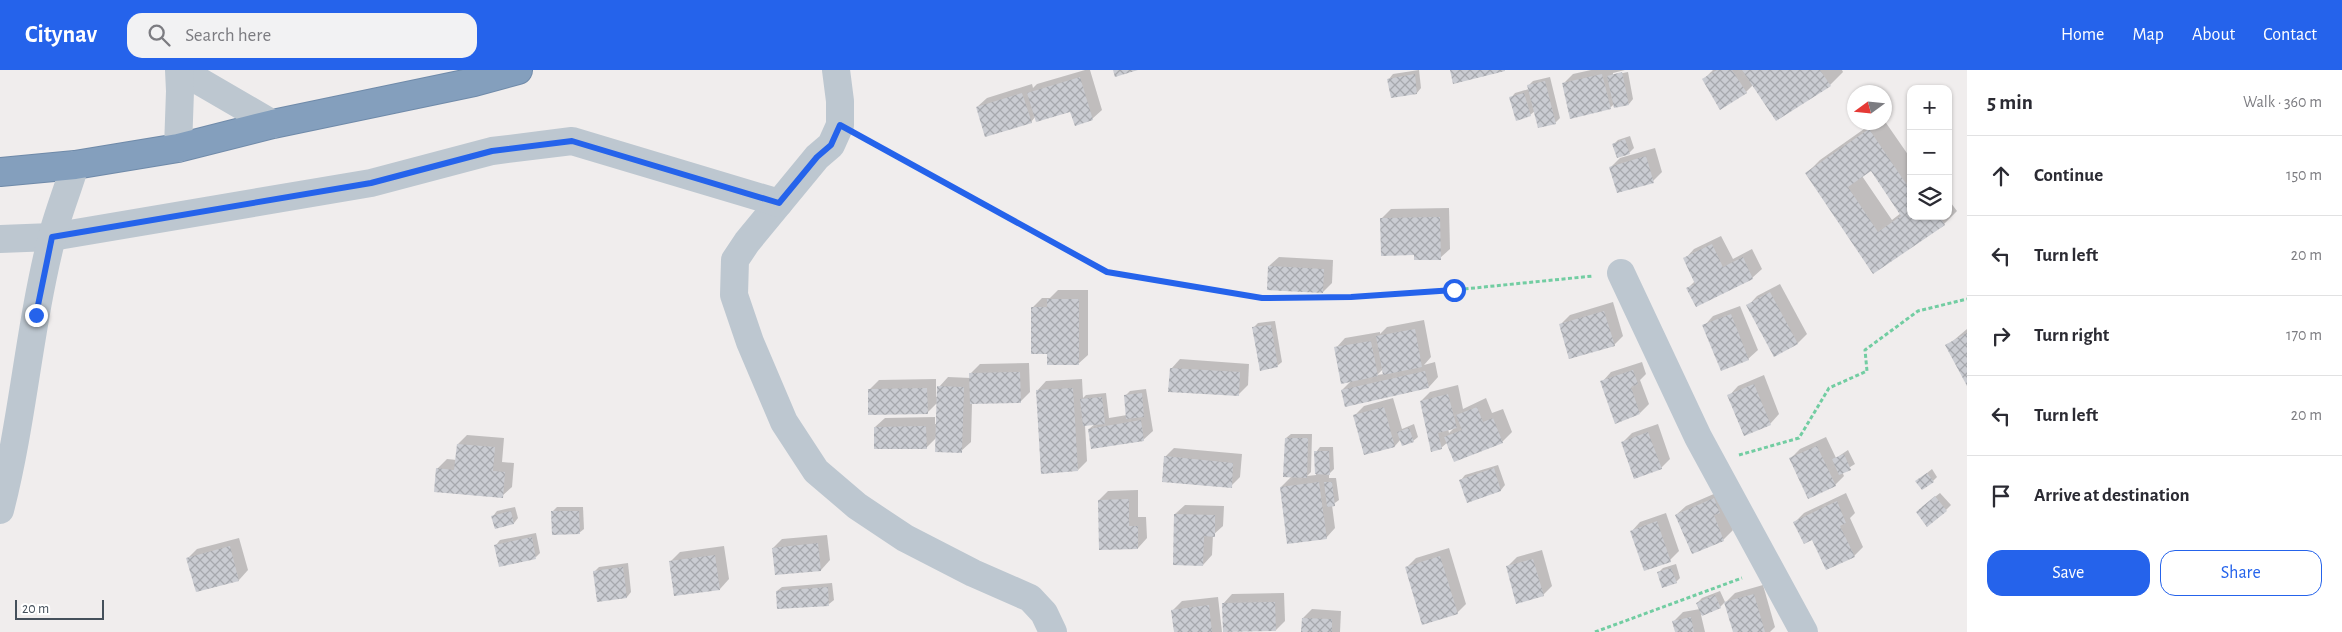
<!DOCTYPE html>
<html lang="en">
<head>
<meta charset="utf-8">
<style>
  body { margin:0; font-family:"Alegreya Sans",sans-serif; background:#f2f2f3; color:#2b2b33 }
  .controls { position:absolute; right:15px; top:15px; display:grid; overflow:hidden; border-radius:10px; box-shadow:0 1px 4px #0004 }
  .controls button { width:45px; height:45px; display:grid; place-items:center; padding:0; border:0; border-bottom:1px solid #e1e1e2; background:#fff; color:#2b2b33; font:25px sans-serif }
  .compass { position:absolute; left:1847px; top:15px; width:45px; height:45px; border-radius:50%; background:#fff; box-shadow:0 1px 4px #0004; rotate:255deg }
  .scale { position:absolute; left:15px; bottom:12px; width:89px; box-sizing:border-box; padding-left:5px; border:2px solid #45505b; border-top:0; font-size:14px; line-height:18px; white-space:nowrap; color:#45505b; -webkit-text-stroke:4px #fff; paint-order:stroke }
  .stop { position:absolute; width:15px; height:15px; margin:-11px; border:4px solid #2563eb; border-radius:50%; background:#fff }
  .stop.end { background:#2563eb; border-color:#fff; box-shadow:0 1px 5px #0008 }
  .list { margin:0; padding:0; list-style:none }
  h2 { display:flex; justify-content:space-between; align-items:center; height:65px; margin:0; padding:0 20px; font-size:21px }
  h2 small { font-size:16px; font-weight:400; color:#7c7c81 }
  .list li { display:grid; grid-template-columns:32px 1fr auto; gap:15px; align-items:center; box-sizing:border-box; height:80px; padding:0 20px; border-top:1px solid #e1e1e2 }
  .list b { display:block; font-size:19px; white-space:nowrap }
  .list em { font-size:16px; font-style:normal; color:#7c7c81 }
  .actions { display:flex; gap:10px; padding:15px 20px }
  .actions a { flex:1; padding:11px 0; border:1px solid #2563eb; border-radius:15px; text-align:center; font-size:18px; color:#2563eb }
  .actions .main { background:#2563eb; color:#fff }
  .icon { flex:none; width:28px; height:28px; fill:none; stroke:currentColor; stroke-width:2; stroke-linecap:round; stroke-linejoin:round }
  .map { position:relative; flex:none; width:1967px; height:562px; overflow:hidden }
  header { display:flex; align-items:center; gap:30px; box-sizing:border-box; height:70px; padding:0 25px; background:#2563eb; color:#fff }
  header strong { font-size:24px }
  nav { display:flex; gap:28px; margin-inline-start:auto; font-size:18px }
  .search { width:350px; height:45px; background:#f2f2f3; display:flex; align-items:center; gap:12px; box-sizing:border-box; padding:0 18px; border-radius:15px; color:#7c7c81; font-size:19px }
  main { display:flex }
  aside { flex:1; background:#fff }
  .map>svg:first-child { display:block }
</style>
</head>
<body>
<header>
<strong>Citynav</strong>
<div class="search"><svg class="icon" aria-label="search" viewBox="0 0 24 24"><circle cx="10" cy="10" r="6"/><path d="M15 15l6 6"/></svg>Search here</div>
<nav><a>Home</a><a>Map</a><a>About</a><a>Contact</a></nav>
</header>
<main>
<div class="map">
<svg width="1967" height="562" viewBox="0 0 1967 562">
  <defs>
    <pattern id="building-cross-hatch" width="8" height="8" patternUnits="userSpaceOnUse" patternTransform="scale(1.25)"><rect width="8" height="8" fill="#caccd2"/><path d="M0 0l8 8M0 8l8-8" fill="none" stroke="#a6a8ad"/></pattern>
  </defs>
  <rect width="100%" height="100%" fill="#f0eded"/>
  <g fill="#0003" fill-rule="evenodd">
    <path d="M1085 0H1090L1102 40 1092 49 1071 41 1035 47 1031 52 977 37 987 28 1032 14 1033 18 1037 14Z"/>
    <path d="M1419 0 1421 18 1417 23 1389 9 1393 4Z"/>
    <path d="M1591 0H1625L1613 3V5L1628 2 1633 29 1629 34H1614L1610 38 1564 13 1573 4Z"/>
    <path d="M1713 0H1842L1843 2 1830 15 1777 50 1754 14 1746 22 1703 10Z"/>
    <path d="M1550 7 1560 48 1555 53 1535 41 1530 45 1511 28 1515 23 1529 19V15L1533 11Z"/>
    <path d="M1884 50 1911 89V146H1948V129L1957 141 1944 154 1874 202 1807 103 1820 90 1874 52H1884ZM1871 100 1901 143 1892 150 1862 106Z"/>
    <path d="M1630 66 1634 78 1629 83 1614 74 1618 70Z"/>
    <path d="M1655 78 1662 102 1653 111 1610 98 1620 88Z"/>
    <path d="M1449 138 1450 179 1440 188 1415 184 1382 148 1391 139Z"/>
    <path d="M1721 166 1733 189 1752 179 1762 199 1752 208 1688 218 1695 211 1685 189 1694 179Z"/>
    <path d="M1279 187 1333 190 1332 213 1323 222 1269 196Z"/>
    <path d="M1780 214 1807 264 1798 273 1774 285 1748 236 1757 226Z"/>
    <path d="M1058 220H1088V285L1078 294 1048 283 1032 238 1042 228H1050Z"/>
    <path d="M1613 232 1623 266 1614 275 1560 255 1570 245Z"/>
    <path d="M1740 236 1758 280 1748 289 1704 256 1713 246Z"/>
    <path d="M1424 250 1431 287 1424 295 1435 292 1438 307 1429 317 1346 336 1342 320 1352 310 1336 278 1345 268 1380 262V264L1387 257ZM1383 299 1384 304 1377 305Z"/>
    <path d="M1275 251 1282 292 1277 296 1253 258 1258 253Z"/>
    <path d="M1967 259V313L1947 276Z"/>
    <path d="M1180 289 1249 294 1248 315 1238 325 1171 299Z"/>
    <path d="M1642 292 1646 304 1640 310 1649 334 1640 343 1602 312 1611 302Z"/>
    <path d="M1029 293 1030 322 1020 332 972 333 971 372 961 381 937 367 926 378 875 357 885 348 935 347V354H937L938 332 927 343 869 320 879 310 936 309V327H938L939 317 948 307 971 308V303L980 294Z"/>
    <path d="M1764 305 1779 344 1770 354 1729 326 1738 316Z"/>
    <path d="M1082 309 1083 328 1086 325 1106 323 1109 348 1127 345 1125 326 1130 321 1146 319 1153 361 1143 370 1089 359 1095 354 1085 355 1087 391 1078 400 1037 321 1046 311Z"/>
    <path d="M1458 315 1463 339 1486 328 1492 343 1503 339 1512 362 1502 372H1448L1441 378 1421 331 1430 322ZM1455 357 1449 363 1448 359Z"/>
    <path d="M1393 328 1402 359 1414 354 1418 367 1413 371 1401 369 1395 376 1365 384 1354 346 1364 336Z"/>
    <path d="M1658 354 1670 389 1661 398 1623 372 1632 363Z"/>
    <path d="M1291 364H1312L1311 402 1307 406 1316 405V382L1320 377H1333L1334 399 1329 404V408H1336L1339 430 1332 435 1335 458 1326 468 1281 417 1292 406 1286 368Z"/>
    <path d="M467 365 504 368 502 392 514 393 512 417 502 426 437 399 447 389 457 390 458 374Z"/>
    <path d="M1826 367 1836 388 1848 380 1855 394 1842 402 1844 406 1835 415 1790 389 1800 379Z"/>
    <path d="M1174 378 1242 384 1240 407 1231 416 1165 387Z"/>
    <path d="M1498 395 1505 415 1501 420 1461 410 1465 405Z"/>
    <path d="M1932 399 1937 407 1933 411H1917Z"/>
    <path d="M1138 420V447H1146L1147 468 1138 478 1099 430 1108 421Z"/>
    <path d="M1723 420V437L1733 460 1723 470 1676 445 1686 436Z"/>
    <path d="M1846 423 1855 443 1850 448 1863 477 1854 486 1812 468 1795 452 1804 443Z"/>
    <path d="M1940 423 1951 435 1946 440 1922 437Z"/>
    <path d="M1185 435 1224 436 1223 456 1213 465 1212 485 1203 495 1175 444Z"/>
    <path d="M515 437 518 448 514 453 493 446 497 441Z"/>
    <path d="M557 437H583L584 459 579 463 552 442Z"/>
    <path d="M1666 443 1679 481 1670 490 1631 462 1640 452Z"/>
    <path d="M536 463 540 483 536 487 496 475 500 470Z"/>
    <path d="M827 465 830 490 821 500 773 478 782 469Z"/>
    <path d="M239 468 248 500 239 510 188 488 197 479Z"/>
    <path d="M724 476 729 509 720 519 670 492 680 482Z"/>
    <path d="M1449 478 1466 534 1457 543 1406 498 1416 488Z"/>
    <path d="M1542 480 1552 516 1543 525 1507 497 1517 487Z"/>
    <path d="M628 493 631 522 627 527 594 502 599 497Z"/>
    <path d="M1676 494 1680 508 1676 512 1658 503 1663 498Z"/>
    <path d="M832 513 834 530 829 534 778 538 777 521 782 517Z"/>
    <path d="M1763 515 1775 557 1770 562H1734L1726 532 1735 523Z"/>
    <path d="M1720 521 1725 532 1720 537 1701 545 1705 562H1676L1673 552 1683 542 1700 539 1697 533 1702 528Z"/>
    <path d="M1284 523 1285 551 1276 560 1223 534 1232 524Z"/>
    <path d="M1218 527 1222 562H1175L1173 540 1182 531Z"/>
    <path d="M1312 539 1341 541 1340 562H1302L1303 548Z"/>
  </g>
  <g fill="url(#building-cross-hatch)" fill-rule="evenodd">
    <path d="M1113 0H1138L1115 7Z"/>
    <path d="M1450 0H1505V1L1453 14Z"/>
    <path d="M1717 0H1732L1747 23 1720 40 1702 9Z"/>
    <path d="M1742 0H1820L1831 16 1776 51Z"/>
    <path d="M1622 2 1629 35 1614 38 1607 6Z"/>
    <path d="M1415 4 1417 24 1391 28 1387 9Z"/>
    <path d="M1602 4 1611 39 1570 49 1562 13Z"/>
    <path d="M1080 7 1093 50 1075 56 1070 42 1036 52 1027 23Z"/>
    <path d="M1545 11 1556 54 1538 58 1527 15Z"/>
    <path d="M1022 23 1032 53 985 67 976 37Z"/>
    <path d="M1524 23 1531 46 1516 51 1509 27Z"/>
    <path d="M1869 59 1911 121V146H1939L1945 155 1873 204 1805 103ZM1871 101 1901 146 1878 162 1848 117Z"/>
    <path d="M1625 69 1630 84 1617 88 1612 74Z"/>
    <path d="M1646 86 1654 113 1617 123 1609 97Z"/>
    <path d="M1440 147 1441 190H1414V185L1381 186 1380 148Z"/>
    <path d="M1712 174 1723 197 1743 187 1753 209 1696 237 1686 218 1695 214 1683 188Z"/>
    <path d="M1268 196 1324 199 1323 223 1267 220Z"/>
    <path d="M1770 222 1798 274 1774 287 1746 235Z"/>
    <path d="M1047 229H1079V295H1047V284H1031V237H1047Z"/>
    <path d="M1604 241 1615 276 1569 289 1559 254Z"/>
    <path d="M1731 244 1749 290 1721 301 1702 255Z"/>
    <path d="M1271 255 1278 297 1260 301 1252 257Z"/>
    <path d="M1415 259 1422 297 1383 305 1376 266Z"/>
    <path d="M1967 263V316L1945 275Z"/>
    <path d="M1371 271 1378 306 1341 314 1334 277Z"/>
    <path d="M1170 298 1240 302 1239 326 1168 322Z"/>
    <path d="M1633 300 1638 314 1631 317 1640 344 1615 354 1600 311Z"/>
    <path d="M1425 301 1429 318 1345 337 1341 320Z"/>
    <path d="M1020 302 1021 333 970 334 969 303Z"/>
    <path d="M1754 314 1771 355 1744 366 1727 325Z"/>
    <path d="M937 316 964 317 962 383 935 382Z"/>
    <path d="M927 318 928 344 868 345V319Z"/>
    <path d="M1073 318 1078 401 1041 404 1036 320Z"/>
    <path d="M1142 323 1144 347 1126 349 1124 325Z"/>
    <path d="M1448 324 1457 358 1438 363 1442 379 1431 382 1420 331Z"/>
    <path d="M1102 327 1105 354 1083 356 1080 329Z"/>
    <path d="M1384 337 1395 377 1364 385 1353 345Z"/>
    <path d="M1477 337 1483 352 1493 348 1503 373 1454 392 1444 367 1462 360 1456 345Z"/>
    <path d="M1141 350 1144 371 1091 379 1088 359Z"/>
    <path d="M926 356 927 379H874V357Z"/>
    <path d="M1409 358 1414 372 1402 376 1397 362Z"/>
    <path d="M1648 362 1662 399 1634 409 1621 372Z"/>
    <path d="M1285 368H1308L1307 408 1283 407Z"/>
    <path d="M457 374 495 377 493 401 505 402 503 428 434 422 436 398 454 400Z"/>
    <path d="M1817 376 1836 416 1808 429 1789 388Z"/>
    <path d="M1314 381H1329L1330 405 1315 404Z"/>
    <path d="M1844 384 1851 400 1839 405 1832 389Z"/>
    <path d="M1164 386 1233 393 1232 418 1162 412Z"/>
    <path d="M1494 398 1501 421 1467 433 1459 410Z"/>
    <path d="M1927 403 1934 412 1922 420 1915 411Z"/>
    <path d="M1319 412 1327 469 1287 474 1280 417Z"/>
    <path d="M1324 412H1332L1335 436 1327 437Z"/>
    <path d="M1935 426 1947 441 1927 457 1916 442Z"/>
    <path d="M1714 428 1720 443 1714 445 1724 471 1692 484 1675 445Z"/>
    <path d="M1129 429V456H1138V479L1099 480 1098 430Z"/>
    <path d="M1837 431 1846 453 1840 456 1855 487 1826 500 1812 470 1804 474 1793 452Z"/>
    <path d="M511 441 514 454 495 459 491 446Z"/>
    <path d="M551 441H579L580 464 552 465Z"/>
    <path d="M1174 444 1215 445V467L1204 466 1203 496 1173 495Z"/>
    <path d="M1657 451 1671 492 1644 501 1630 461Z"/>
    <path d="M532 467 536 489 499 497 494 475Z"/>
    <path d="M818 473 821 501 775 505 772 478Z"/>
    <path d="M230 476 239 511 196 522 186 488Z"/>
    <path d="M715 485 720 520 674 526 669 491Z"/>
    <path d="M1440 486 1458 544 1422 555 1405 497Z"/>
    <path d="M1533 489 1544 526 1516 534 1506 496Z"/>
    <path d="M623 497 627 528 597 532 593 501Z"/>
    <path d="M1671 498 1677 513 1662 518 1657 502Z"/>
    <path d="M828 517 829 536 777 539 776 521Z"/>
    <path d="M1754 524 1765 562H1733L1724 532Z"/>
    <path d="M1715 525 1721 538 1702 546 1696 533Z"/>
    <path d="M1275 532 1276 561 1223 562 1222 533Z"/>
    <path d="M1209 535 1212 562H1174L1171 540Z"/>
    <path d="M1691 547 1694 562H1675L1672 551Z"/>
    <path d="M1302 548 1332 549V562H1301Z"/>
  </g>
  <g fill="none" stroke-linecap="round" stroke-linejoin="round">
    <defs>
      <path id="highway" d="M0 102 75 95 178 78 273 54 474 12 518 0"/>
    </defs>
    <use href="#highway" stroke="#6f8aa9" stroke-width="30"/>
    <g stroke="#72cda2" stroke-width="3" stroke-dasharray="4 2.5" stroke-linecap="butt">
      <path d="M864 69 1107 202 1261 228 1351 227 1454 220 1593 206"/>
      <path d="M1739 385 1799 368 1829 318 1867 301 1865 280 1918 241 1967 229"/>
      <path d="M1595 562 1742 508"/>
    </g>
    <g stroke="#bdc7d0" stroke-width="28">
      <path d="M180 0 273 54"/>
      <path d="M836 0 840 31V55L831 75 817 87 747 172 735 190 734 225 750 272 784 352 816 401 857 436 905 468 973 503 1030 528 1044 543 1053 562"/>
      <path d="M178 78 180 21 179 0"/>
      <path d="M0 169 52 167 371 113 492 81 572 71 779 133"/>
      <path d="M1621 203 1698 367 1804 562"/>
      <path d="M0 440C23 351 29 257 52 167 58 143 68 119 75 95"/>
    </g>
    <use href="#highway" stroke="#849fbd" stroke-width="28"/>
  </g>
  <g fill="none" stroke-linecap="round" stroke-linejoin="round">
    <path stroke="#2563eb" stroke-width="6" d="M36 245 52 167 371 113 492 81 572 71 779 133 817 87 831 75 840 55 1107 202 1262 228 1351 227 1454 220"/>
  </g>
</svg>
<div class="controls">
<button>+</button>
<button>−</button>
<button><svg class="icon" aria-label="layers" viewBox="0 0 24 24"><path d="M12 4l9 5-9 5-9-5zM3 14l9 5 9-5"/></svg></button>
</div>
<svg class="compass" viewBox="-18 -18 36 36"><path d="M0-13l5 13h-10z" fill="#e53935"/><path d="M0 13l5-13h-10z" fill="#7c7c81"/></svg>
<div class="scale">20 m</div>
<div class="stop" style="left:1454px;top:220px"></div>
<div class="stop end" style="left:36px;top:245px"></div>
</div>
<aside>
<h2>5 min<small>Walk · 360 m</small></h2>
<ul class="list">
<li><svg class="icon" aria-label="ahead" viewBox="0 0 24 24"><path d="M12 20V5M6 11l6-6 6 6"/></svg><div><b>Continue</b></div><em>150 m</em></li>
<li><svg class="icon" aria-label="left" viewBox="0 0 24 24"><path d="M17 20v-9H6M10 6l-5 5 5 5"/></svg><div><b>Turn left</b></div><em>20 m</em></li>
<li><svg class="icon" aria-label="right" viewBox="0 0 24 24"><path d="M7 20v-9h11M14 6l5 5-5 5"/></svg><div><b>Turn right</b></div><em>170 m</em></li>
<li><svg class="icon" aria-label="left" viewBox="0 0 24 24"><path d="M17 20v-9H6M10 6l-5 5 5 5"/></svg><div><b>Turn left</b></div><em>20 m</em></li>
<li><svg class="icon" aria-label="arrive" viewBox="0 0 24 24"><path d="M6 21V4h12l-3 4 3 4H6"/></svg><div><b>Arrive at destination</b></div></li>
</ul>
<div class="actions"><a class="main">Save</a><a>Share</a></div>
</aside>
</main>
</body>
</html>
